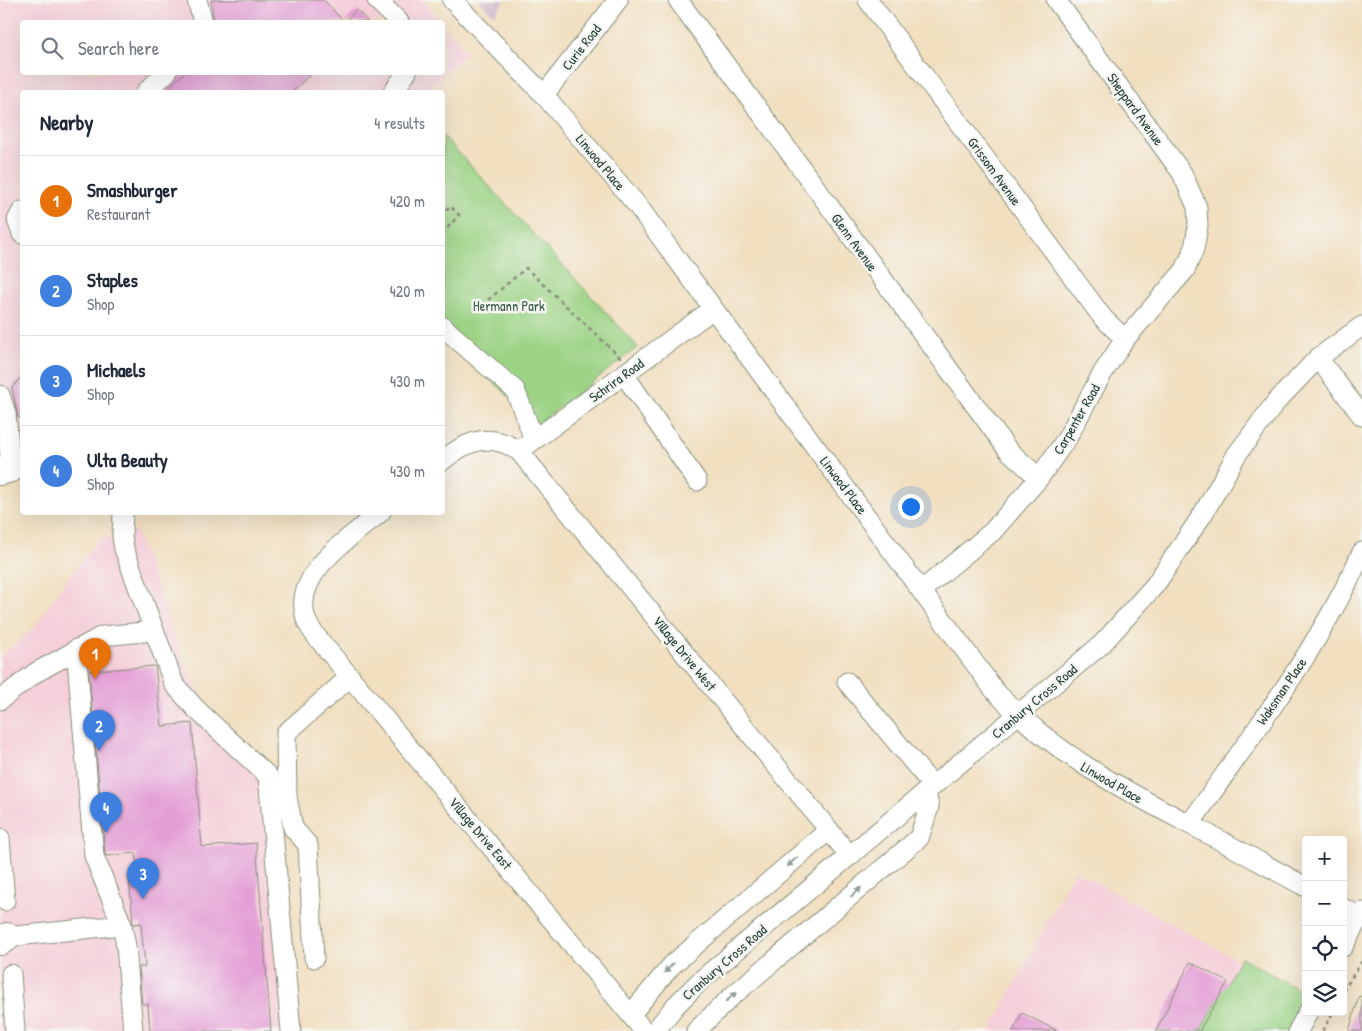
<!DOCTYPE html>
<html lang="en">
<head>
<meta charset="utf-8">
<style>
  body { margin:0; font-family:"Patrick Hand",sans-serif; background:#f2f2f3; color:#1f2937 }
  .controls { position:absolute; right:15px; bottom:15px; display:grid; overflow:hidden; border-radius:5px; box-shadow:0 5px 20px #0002 }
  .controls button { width:45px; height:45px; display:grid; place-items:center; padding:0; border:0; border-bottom:1px solid #e0e1e3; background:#fff; color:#1f2937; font:25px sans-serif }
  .you { position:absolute; left:910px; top:506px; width:18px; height:18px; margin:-12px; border:4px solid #fff; border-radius:50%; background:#1a73e8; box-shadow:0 0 0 8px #1a73e833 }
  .badge { display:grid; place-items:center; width:32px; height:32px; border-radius:50%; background:#b5179e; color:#fff; font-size:16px; font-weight:700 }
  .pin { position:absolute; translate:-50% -41px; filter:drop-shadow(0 1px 2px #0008) }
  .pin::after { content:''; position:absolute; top:26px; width:18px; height:15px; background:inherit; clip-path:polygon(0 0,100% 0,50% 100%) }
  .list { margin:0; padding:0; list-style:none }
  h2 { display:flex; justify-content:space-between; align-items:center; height:65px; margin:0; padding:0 20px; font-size:21px }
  h2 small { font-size:16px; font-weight:400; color:#747a83 }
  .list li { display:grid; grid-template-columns:32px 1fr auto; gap:15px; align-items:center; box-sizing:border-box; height:90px; padding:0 20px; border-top:1px solid #e0e1e3 }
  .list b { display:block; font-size:19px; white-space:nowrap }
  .list p { margin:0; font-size:16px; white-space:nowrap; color:#747a83 }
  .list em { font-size:16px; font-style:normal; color:#747a83 }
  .icon { flex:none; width:28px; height:28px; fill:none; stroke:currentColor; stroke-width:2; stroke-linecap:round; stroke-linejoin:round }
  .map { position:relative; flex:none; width:1362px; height:1031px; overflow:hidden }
  .search { position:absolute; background:#fff; box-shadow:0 5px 20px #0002; left:20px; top:20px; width:425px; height:55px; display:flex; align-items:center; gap:12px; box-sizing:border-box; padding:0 18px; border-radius:5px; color:#747a83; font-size:19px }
  .panel { position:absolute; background:#fff; box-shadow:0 5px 20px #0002; left:20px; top:90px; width:425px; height:425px; border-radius:5px }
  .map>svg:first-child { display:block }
</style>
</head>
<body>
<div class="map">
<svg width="1362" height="1031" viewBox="0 0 1362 1031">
  <rect width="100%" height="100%" fill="#f6f6f2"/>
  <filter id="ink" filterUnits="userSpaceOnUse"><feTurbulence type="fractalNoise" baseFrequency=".02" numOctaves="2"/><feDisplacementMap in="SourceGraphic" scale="10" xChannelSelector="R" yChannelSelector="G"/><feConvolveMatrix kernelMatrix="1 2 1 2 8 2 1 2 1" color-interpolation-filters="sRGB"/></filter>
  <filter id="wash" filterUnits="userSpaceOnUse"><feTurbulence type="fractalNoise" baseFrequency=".0096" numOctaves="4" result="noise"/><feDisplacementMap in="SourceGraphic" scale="20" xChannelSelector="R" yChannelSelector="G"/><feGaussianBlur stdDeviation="1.12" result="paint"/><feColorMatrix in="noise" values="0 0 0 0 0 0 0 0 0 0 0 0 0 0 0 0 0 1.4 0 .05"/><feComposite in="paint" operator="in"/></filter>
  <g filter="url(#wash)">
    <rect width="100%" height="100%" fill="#f1dfc0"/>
    <g fill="#f5cfd9">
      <path d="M0 0H423L441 22H22V72H442L443 24 466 53 425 92H22V472L0 476Z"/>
      <path d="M136 531 187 669 205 707 275 769 278 777 301 1031H0V657L33 629 65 582 99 539 122 536Z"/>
      <path d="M1074 870 1301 995 1281 1031H990Z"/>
    </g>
    <path fill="#d1bdcb" d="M479 0H505L494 15Z"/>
    <g fill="#9cd385" stroke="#5e885c">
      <path d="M443 136 638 347 538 424 443 334Z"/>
      <path d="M1241 957 1306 994V1012L1298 1031H1200Z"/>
    </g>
    <g id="blocks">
      <g fill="#e4a0d6">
        <path d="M211 0H324L344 22 357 10 368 22H214Z"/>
        <path d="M185 72H313L292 92H164Z"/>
        <path d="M22 376V418H18L12 388Z"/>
        <path d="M155 666 162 726 192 723 202 847 256 843 271 1031H150L148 1004H142L139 967H145L141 923 133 924 129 876 137 875 136 853 106 856 105 853 89 671Z"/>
        <path d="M1190 962 1228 982 1199 1031H1156Z"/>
        <path d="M1359 996 1362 997V1031H1349Z"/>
        <path d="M1022 1013 1058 1031H1013Z"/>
      </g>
    </g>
  </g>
  <g filter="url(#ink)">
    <use href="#blocks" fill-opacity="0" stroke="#888e7a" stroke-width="1"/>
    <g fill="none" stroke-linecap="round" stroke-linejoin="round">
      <defs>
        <g id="minor">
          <path d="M197 0 203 22"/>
          <path d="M377 0 399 22"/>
          <path d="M452 0 544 95 637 205 995 691C1050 751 1118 787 1189 824 1228 844 1267 866 1306 887"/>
          <path d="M678 0 1008 450 1039 478"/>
          <path d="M868 0 1103 318 1125 339"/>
          <path d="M146 92 167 72"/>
          <path d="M393 92 407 72"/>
          <path d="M544 95 618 0"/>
          <path d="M22 211 17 220 22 234"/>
          <path d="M442 326 515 390 534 439"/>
          <path d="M1318 358 1362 416"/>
          <path d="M624 374 697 481"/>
          <path d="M0 395 6 413 11 468 22 467"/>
          <path d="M519 451 713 309"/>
          <path d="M442 461C467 440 490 432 519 451L850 856"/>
          <path d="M123 512 122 536 124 549 174 684 196 709 268 776 291 1031"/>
          <path d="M381 512C351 537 291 574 306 619 308 625 312 631 316 636L644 1031"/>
          <path d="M922 590 993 531 1039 478 1067 438 1102 374 1125 339 1185 270 1194 249 1198 226 1197 207 1182 173 1056 0"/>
          <path d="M76 649 94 856 122 925 126 946 133 1031"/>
          <path d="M847 682 933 786"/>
          <path d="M0 700 35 673 102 636 154 631"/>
          <path d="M1190 824C1250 737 1319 649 1362 552"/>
          <path d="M0 838 5 901"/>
          <path d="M1343 908 1362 918"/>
          <path d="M7 937 122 925"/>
          <path d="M1343 947 1362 912"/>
          <path d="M314 958 308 845 293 828 287 796 286 733 350 677"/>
          <path d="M11 974 15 1031"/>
          <path d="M631 1014 672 965 829 830"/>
          <path d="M655 1031 675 1006 700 981 1102 644 1155 585 1203 514 1237 454 1276 402 1318 358 1362 326"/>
          <path d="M696 1031 731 997 919 838 929 807 926 791"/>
          <path d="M1298 1031 1308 1012"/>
        </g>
        <g id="highway">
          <path d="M0 471 11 468"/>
          <path d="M0 941 7 937"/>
        </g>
      </defs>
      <use href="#minor" stroke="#888e7a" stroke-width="21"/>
      <use href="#highway" stroke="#888e7a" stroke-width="30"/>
      <g stroke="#888e7a" stroke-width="2.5" stroke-dasharray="4 4" stroke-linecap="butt">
        <path d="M442 234 459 215 450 206 445 211"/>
        <path d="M488 300 526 268 621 358"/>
        <path d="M1343 991 1362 961"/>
        <path d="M1323 1031 1333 1012"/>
      </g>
      <use href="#minor" stroke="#fff" stroke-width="19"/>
      <use href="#highway" stroke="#fff" stroke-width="28"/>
    </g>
    <defs><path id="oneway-solid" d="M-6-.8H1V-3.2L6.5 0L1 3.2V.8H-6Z" transform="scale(1.25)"/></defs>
    <g fill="#8f9e9a">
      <use href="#oneway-solid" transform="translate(792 862) rotate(139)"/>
      <use href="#oneway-solid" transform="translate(856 892) rotate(-41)"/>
      <use href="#oneway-solid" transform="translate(669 968) rotate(134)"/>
      <use href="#oneway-solid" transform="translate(731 997) rotate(-41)"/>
    </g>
  </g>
  <g text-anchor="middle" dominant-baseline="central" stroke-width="5" stroke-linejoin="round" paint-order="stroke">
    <g font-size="14" fill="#1f3d34" stroke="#f6f6f2">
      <text transform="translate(581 47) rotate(-52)">Curie Road</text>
      <text transform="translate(1136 109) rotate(54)">Sheppard Avenue</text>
      <text transform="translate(601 162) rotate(50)">Linwood Place</text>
      <text transform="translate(995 171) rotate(54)">Grissom Avenue</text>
      <text transform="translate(855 242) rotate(54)">Glenn Avenue</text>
      <text transform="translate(616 380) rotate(-36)">Schrira Road</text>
      <text transform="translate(1076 419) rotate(-60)">Carpenter Road</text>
      <text transform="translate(844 485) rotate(53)">Linwood Place</text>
      <text transform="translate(685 653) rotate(51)">Village Drive West</text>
      <text transform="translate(1281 691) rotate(-56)">Waksman Place</text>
      <text transform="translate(1034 701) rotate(-40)">Cranbury Cross Road</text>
      <text transform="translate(1112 782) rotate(30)">Linwood Place</text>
      <text transform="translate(481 833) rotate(50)">Village Drive East</text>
      <text transform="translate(724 962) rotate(-41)">Cranbury Cross Road</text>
    </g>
    <g font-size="14" fill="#385b44" stroke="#f6f6f2">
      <text x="509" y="305">Hermann Park</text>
    </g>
  </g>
</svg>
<div class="controls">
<button>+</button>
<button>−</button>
<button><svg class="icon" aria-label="locate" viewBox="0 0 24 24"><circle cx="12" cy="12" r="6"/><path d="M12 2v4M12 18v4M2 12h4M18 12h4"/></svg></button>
<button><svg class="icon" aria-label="layers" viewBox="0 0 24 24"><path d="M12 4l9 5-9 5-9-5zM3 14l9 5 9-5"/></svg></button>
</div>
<div class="you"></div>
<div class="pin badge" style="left:95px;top:679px;background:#e8710a">1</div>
<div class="pin badge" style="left:99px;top:751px;background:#3f7fe0">2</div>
<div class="pin badge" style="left:143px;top:899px;background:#3f7fe0">3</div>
<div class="pin badge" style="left:106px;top:833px;background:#3f7fe0">4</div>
<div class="search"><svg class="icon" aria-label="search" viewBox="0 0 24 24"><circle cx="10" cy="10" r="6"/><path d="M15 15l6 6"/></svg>Search here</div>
<section class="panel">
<h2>Nearby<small>4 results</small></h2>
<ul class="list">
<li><span class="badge" style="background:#e8710a">1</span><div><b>Smashburger</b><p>Restaurant</p></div><em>420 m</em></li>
<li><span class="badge" style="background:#3f7fe0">2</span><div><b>Staples</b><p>Shop</p></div><em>420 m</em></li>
<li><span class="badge" style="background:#3f7fe0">3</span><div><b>Michaels</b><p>Shop</p></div><em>430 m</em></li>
<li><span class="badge" style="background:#3f7fe0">4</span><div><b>Ulta Beauty</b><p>Shop</p></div><em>430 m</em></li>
</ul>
</section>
</div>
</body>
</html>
